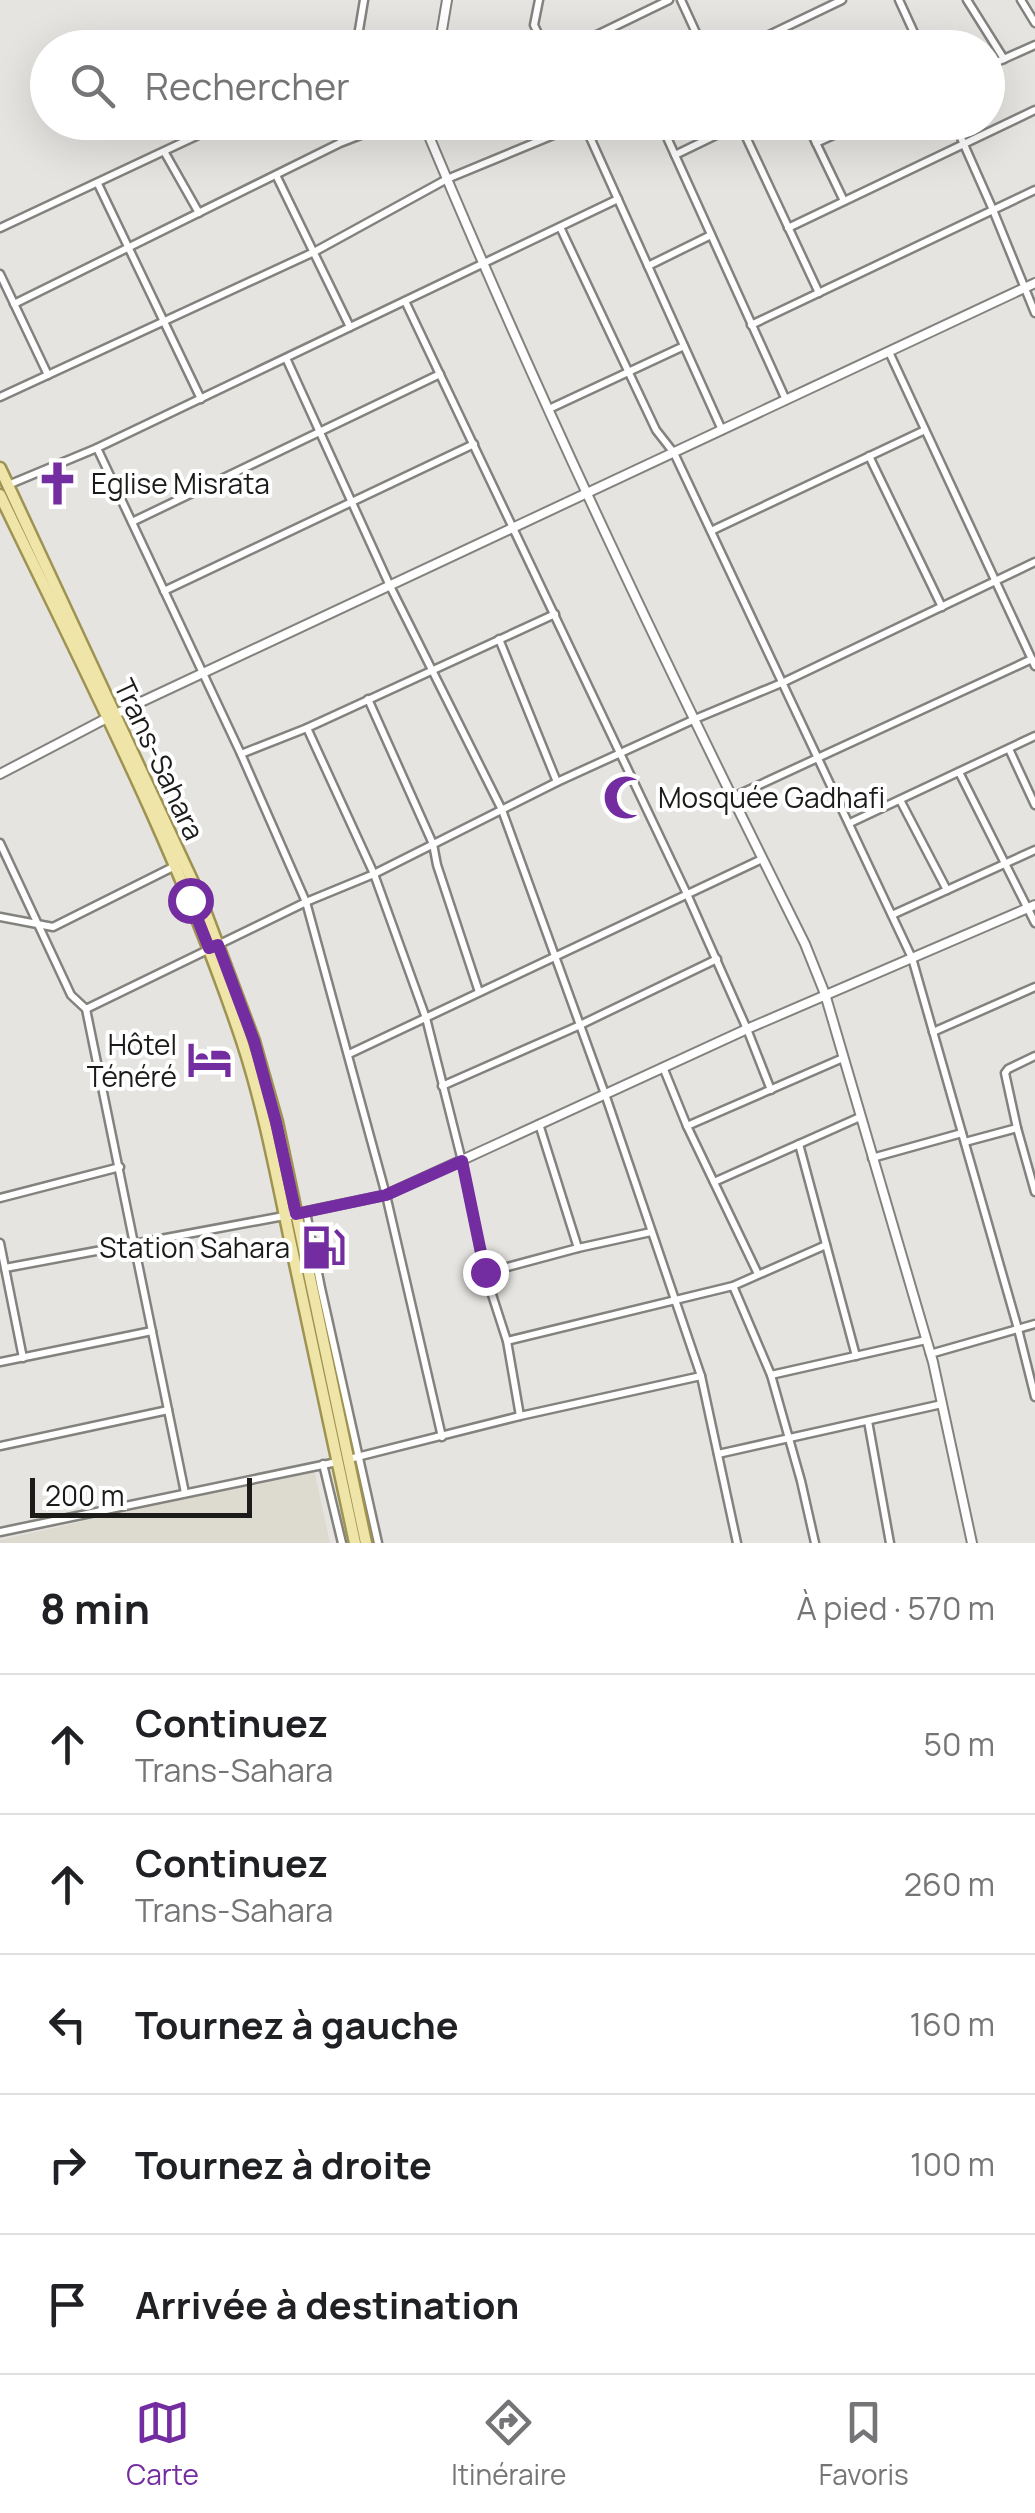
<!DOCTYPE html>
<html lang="fr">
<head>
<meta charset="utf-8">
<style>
  body { margin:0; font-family:Manrope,sans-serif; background:#f6f6f6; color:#202124 }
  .scale { position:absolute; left:30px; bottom:25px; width:222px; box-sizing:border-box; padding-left:10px; border:5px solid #1b1b19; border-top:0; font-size:28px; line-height:35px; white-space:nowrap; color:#1b1b19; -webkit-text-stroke:8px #fff; paint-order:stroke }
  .stop { position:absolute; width:30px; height:30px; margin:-22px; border:8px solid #742da0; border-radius:50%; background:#fff }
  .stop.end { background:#742da0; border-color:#fff; box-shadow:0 2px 10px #0008 }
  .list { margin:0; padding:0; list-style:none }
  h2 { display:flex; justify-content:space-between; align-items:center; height:130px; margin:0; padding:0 40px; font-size:42px }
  h2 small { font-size:32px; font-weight:400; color:#757577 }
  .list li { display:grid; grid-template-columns:65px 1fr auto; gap:30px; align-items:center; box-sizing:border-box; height:140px; padding:0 40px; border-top:2px solid #e0e0e0 }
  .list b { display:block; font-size:38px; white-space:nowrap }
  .list p { margin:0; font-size:32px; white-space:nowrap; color:#757577 }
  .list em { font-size:32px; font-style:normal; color:#757577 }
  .icon { flex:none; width:55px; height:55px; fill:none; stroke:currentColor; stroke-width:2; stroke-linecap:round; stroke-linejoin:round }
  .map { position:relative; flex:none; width:1035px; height:1543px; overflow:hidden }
  .search { position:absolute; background:#fff; box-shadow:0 10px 40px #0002; left:30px; right:30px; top:30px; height:110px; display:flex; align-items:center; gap:25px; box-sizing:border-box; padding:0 35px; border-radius:55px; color:#757577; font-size:38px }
  .sheet { height:830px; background:#fff }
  nav { display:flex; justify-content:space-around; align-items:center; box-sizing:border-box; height:140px; border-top:2px solid #e0e0e0; background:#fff; font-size:28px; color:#757577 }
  nav a { display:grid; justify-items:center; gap:5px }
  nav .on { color:#742da0 }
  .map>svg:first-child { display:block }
</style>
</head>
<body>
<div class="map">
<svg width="1035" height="1543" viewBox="0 0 1035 1543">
  <rect width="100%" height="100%" fill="#e5e4e1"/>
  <path fill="#dddbd0" d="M314 1469 330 1543H0V1540Z"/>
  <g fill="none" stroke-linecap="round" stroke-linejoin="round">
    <defs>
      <g id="minor">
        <path d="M539 0 534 25 545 48"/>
        <path d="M681 0 703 48"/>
        <path d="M899 0 921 48"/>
        <path d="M967 0 1004 59"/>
        <path d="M1021 0 1035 23"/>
        <path d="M356 48 364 0"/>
        <path d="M570 48 669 0"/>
        <path d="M742 48 842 0"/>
        <path d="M882 48 914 33"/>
        <path d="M988 66 1035 45"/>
        <path d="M660 122 786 400"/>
        <path d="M739 122 819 293"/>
        <path d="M806 122 844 201"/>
        <path d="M954 122 993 210 1035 313"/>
        <path d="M584 124 722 430"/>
        <path d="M341 141 344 122"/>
        <path d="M816 143 862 122"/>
        <path d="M165 153 199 213"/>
        <path d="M675 155 739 124"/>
        <path d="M276 175 350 327"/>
        <path d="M98 184 201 399"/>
        <path d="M560 227 656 430 674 453 912 958 1018 1329 1035 1397"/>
        <path d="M0 228 226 122"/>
        <path d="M788 228 1035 110"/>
        <path d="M648 266 711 235"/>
        <path d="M0 274 48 375"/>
        <path d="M405 301 687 894 747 1029 771 1090"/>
        <path d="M14 304 340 143 394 122"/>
        <path d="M751 325 1035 190"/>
        <path d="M889 352 1035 666"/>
        <path d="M286 358 390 586 502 810 605 1094 701 1376 737 1543"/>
        <path d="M0 397 314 252 447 179 585 122"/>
        <path d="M549 409 684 346"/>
        <path d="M97 448 241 754 306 902 386 1195 442 1437"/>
        <path d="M869 456 942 607"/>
        <path d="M8 485 97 448 618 199"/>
        <path d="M132 522 440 374"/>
        <path d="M711 531 925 430"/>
        <path d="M164 591 474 444"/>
        <path d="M499 639 557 782"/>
        <path d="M368 699 433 844 437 865 479 992"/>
        <path d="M307 728 374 874 426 1018 462 1161 485 1273 507 1341 520 1416"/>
        <path d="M1009 749 1035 805"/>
        <path d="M241 754 307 728 555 614"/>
        <path d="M959 772 1035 923"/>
        <path d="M733 797 1032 659"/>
        <path d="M900 800 947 890"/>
        <path d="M850 823 1035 736"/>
        <path d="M0 843 71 995 86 1009 185 1493"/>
        <path d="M892 915 1035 850"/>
        <path d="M0 917 53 927 175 866"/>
        <path d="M86 1009 306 902 374 874 557 782 695 719 784 682 1035 562"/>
        <path d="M933 1032 1035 987"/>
        <path d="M349 1054 762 859"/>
        <path d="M663 1067 687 1126 758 1274"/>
        <path d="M442 1086 578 1026 717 959"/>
        <path d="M539 1124 578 1248"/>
        <path d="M687 1126 843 1058"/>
        <path d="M1017 1128 1035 1192"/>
        <path d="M965 1142 1017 1128 1005 1073 1008 1069 1035 1056"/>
        <path d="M799 1144 856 1356"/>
        <path d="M872 1158 962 1133"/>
        <path d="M714 1182 860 1117"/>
        <path d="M0 1198 120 1167"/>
        <path d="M306 1212 321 1288 378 1543"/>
        <path d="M0 1243 23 1358"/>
        <path d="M5 1268 284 1216"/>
        <path d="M485 1273 578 1248 651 1232"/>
        <path d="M733 1286 771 1375 801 1481 815 1543"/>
        <path d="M507 1341 733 1286 826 1245"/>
        <path d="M930 1354 1035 1324"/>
        <path d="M0 1362 152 1331"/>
        <path d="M771 1375 926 1340"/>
        <path d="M868 1421 890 1543"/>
        <path d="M0 1446 168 1410"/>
        <path d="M718 1454 942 1404"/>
        <path d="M349 1459 520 1416 701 1376"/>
        <path d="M323 1464 342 1543"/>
        <path d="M0 1532 337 1462"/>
      </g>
      <g id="tertiary">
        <path d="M439 48 447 0"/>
        <path d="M427 122 426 129C541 405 671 676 805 944L825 994 933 1362 972 1543"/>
        <path d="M0 774 107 718 1035 283"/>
        <path d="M285 1216 386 1195 747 1029 1035 905"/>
      </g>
      <g id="primary">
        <path d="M0 468 199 895 254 1041 277 1122 366 1543"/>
        <path d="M0 495C86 674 179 852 242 1041 263 1105 276 1173 290 1240 312 1341 333 1442 355 1543"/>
      </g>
    </defs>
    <use href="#minor" stroke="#83827e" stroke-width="11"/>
    <use href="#tertiary" stroke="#83827e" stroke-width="12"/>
    <use href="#primary" stroke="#9f9352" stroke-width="15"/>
    <use href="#minor" stroke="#fff" stroke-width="6"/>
    <use href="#tertiary" stroke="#fff" stroke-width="8"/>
    <use href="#primary" stroke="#f0e5a9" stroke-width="10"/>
  </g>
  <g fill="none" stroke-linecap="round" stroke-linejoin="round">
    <path stroke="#742da0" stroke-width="12" d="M190 900 209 948 218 945 254 1041 276 1122 296 1214 386 1195 462 1161 485 1272"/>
  </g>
  <defs>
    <symbol id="church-bare" viewBox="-9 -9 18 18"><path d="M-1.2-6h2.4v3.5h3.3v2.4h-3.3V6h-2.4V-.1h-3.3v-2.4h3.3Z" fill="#742da0" stroke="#fff" stroke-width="2.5" paint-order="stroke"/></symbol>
    <symbol id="mosque-bare" viewBox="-9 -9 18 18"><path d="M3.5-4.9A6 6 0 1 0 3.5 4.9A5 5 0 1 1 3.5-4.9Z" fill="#742da0" stroke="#fff" stroke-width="2.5" paint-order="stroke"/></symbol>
    <symbol id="hotel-bare" viewBox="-9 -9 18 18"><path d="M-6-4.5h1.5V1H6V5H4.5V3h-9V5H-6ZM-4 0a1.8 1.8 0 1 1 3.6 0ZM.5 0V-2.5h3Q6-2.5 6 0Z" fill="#742da0" stroke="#fff" stroke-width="2.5" paint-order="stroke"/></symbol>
    <symbol id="fuel-bare" viewBox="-9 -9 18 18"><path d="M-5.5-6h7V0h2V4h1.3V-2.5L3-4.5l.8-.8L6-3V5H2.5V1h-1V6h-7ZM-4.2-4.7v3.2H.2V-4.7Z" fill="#742da0" stroke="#fff" stroke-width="2.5" paint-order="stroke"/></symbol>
  </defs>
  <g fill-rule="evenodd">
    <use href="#church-bare" x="26" y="452" width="63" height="63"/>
    <use href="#mosque-bare" x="594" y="766" width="63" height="63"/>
    <use href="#hotel-bare" x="178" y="1028" width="63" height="63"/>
    <use href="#fuel-bare" x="292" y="1216" width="63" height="63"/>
  </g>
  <g text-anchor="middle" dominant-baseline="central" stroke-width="8" stroke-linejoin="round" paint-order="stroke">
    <g font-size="28" fill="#1b1b19" stroke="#fff" text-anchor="start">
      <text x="91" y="483">Eglise Misrata</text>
      <text x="658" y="797">Mosquée Gadhafi</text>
      <text x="177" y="1044" text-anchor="end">Hôtel<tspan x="177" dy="32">Ténéré</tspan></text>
      <text x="290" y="1247" text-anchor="end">Station Sahara</text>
    </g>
    <g font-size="28" fill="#1b1b19" stroke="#fff">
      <text transform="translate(160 759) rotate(65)">Trans-Sahara</text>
    </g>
  </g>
</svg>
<div class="scale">200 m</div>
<div class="stop" style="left:190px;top:900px"></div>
<div class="stop end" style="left:485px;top:1272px"></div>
<div class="search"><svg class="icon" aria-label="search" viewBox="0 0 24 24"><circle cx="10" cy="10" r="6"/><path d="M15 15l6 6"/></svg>Rechercher</div>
</div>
<section class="sheet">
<h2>8 min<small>À pied · 570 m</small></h2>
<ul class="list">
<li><svg class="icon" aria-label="ahead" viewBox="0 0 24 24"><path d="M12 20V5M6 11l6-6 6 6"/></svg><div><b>Continuez</b><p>Trans-Sahara</p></div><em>50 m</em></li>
<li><svg class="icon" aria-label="ahead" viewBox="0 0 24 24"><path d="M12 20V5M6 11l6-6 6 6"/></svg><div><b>Continuez</b><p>Trans-Sahara</p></div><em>260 m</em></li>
<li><svg class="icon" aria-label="left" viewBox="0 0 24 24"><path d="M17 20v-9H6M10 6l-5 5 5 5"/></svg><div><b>Tournez à gauche</b></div><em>160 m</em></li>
<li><svg class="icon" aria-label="right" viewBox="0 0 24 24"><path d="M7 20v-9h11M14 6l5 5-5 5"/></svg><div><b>Tournez à droite</b></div><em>100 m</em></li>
<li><svg class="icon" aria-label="arrive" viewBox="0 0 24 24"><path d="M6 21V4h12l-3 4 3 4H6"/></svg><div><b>Arrivée à destination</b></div></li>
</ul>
</section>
<nav>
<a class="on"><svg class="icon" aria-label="map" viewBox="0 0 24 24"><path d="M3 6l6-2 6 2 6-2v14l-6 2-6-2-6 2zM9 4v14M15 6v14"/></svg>Carte</a>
<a><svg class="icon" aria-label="directions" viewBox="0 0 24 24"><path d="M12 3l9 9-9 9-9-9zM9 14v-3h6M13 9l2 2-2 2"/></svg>Itinéraire</a>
<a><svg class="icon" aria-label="saved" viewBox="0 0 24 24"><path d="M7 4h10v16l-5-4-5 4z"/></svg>Favoris</a>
</nav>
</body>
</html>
